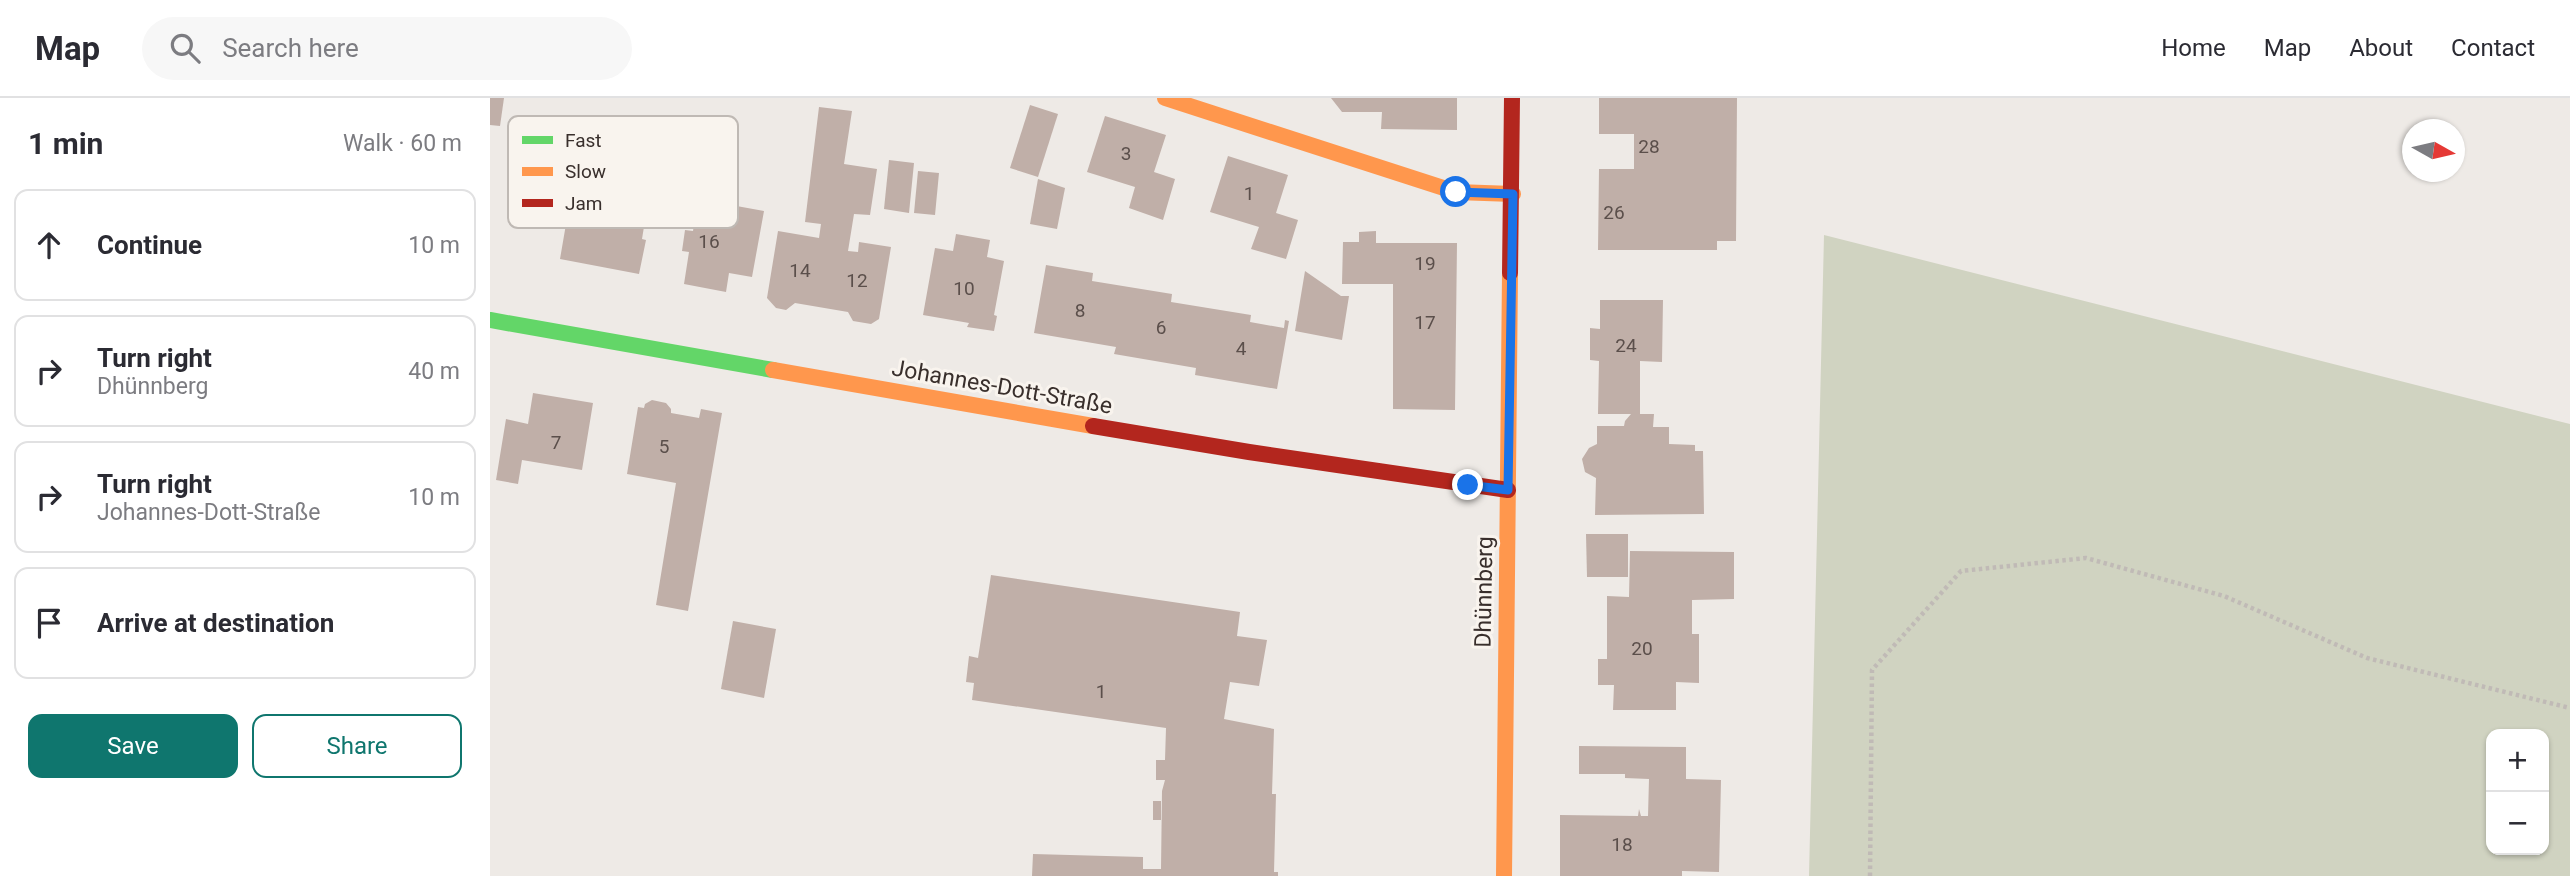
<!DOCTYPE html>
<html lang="en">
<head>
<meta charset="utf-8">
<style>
  body { margin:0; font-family:Roboto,sans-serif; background:#f7f7f7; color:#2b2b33 }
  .controls { position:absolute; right:21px; bottom:21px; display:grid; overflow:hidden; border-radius:14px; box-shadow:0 2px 5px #0004 }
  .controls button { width:63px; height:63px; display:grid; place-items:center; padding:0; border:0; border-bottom:2px solid #e1e1e2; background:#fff; color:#2b2b33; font:35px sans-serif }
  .compass { position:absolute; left:1912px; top:21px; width:63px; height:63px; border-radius:50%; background:#fff; box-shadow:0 2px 5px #0004; rotate:98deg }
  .stop { position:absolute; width:21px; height:21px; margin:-16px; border:5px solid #1a73e8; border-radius:50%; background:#fff }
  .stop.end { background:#1a73e8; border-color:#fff; box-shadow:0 2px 7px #0008 }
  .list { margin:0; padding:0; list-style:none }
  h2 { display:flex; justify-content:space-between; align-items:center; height:91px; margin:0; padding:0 28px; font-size:30px }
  h2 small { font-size:23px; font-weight:400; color:#7c7c81 }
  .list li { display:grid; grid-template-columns:46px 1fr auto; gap:21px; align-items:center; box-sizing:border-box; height:112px; margin:0 14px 14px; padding:0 14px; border:2px solid #e1e1e2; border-radius:14px }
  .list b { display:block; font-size:26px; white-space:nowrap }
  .list p { margin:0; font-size:23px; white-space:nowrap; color:#7c7c81 }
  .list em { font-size:23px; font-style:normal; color:#7c7c81 }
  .actions { display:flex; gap:14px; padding:21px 28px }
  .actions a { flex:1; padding:16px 0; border:2px solid #0f766e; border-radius:14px; text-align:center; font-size:24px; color:#0f766e }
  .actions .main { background:#0f766e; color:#fff }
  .icon { flex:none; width:38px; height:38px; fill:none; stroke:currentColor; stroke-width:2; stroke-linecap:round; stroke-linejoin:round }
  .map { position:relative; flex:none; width:2080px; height:778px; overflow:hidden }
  header { display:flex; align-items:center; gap:42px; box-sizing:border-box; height:98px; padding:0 35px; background:#fff; border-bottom:2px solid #e1e1e2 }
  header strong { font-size:33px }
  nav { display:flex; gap:38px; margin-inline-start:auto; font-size:24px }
  .search { width:490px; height:63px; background:#f7f7f7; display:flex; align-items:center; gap:18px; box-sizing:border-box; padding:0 24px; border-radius:38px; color:#7c7c81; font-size:26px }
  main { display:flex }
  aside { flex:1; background:#fff }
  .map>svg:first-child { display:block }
</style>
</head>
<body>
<header>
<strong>Map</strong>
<div class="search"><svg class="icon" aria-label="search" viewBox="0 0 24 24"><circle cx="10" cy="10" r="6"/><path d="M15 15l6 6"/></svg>Search here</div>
<nav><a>Home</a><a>Map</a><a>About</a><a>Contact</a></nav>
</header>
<main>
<aside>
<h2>1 min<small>Walk · 60 m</small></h2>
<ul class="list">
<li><svg class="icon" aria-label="ahead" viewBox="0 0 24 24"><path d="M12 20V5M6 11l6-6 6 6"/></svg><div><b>Continue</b></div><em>10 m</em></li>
<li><svg class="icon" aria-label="right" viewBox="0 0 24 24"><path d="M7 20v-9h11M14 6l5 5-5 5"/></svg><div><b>Turn right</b><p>Dhünnberg</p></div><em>40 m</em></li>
<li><svg class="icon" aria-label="right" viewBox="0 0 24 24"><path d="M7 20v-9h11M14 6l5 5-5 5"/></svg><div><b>Turn right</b><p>Johannes-Dott-Straße</p></div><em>10 m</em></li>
<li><svg class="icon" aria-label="arrive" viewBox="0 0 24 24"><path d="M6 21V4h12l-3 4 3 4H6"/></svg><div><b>Arrive at destination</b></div></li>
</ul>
<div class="actions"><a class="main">Save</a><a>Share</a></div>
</aside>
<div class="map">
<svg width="2080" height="778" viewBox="0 0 2080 778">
  <rect width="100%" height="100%" fill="#eeeae6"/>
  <path fill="#d0d3c1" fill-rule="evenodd" d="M1334 137 2080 326V778H1319ZM2001 636H2054V752H2001Z"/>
  <g fill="#c0afa8">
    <path d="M0 0H14L10 28 0 27Z"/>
    <path d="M841 0H967V32L891 31 892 14H852Z"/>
    <path d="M1109 0H1247L1246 143H1227V152H1108L1109 71H1144V36H1109Z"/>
    <path d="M540 7 568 16 548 79 520 70Z"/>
    <path d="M329 9 362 13 354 66 387 71 380 117 364 116 358 153 368 154 369 144 401 149 389 221 381 226 363 223 358 214 305 205 296 212 286 210 277 200 288 133 329 140 331 126 315 124Z"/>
    <path d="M615 18 676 37 664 74 685 81 673 122 639 110 645 89 597 74Z"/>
    <path d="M738 58 798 77 786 115 808 122 796 161 761 151 769 129 720 114Z"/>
    <path d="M399 62 424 65 419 115 394 111Z"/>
    <path d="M428 73 449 75 445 117 424 115Z"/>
    <path d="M548 81 575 90 567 131 540 126Z"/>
    <path d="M110 90 112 93 157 100 159 98 152 141 156 142 149 176 70 161 81 97 108 101Z"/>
    <path d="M208 101 274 113 262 179 239 175 236 194 194 186 199 154 192 153 195 132 203 133Z"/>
    <path d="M886 133V145H967L965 312 903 311V186H852L853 144H869V134Z"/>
    <path d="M466 136 500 142 497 159 514 163 504 217 507 218 504 233 477 229 479 225 433 217 445 150 463 153Z"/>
    <path d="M556 167 603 175 602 183 682 196 681 204 761 217 760 224 794 230 795 222 799 223 787 291 705 277 706 270 624 256 626 249 544 235Z"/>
    <path d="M815 173 851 198H859L852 242 805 233Z"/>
    <path d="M1110 202H1173L1172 264 1150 263V316H1164L1163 329H1179V346L1205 347V353H1213L1214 416 1105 417 1106 380 1095 374 1092 361 1099 350 1107 346V328H1134L1135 323 1141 316H1108L1109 263 1100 262V230L1110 231Z"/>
    <path d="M43 295 103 305 92 372 32 362 28 386 6 382 16 321 38 326Z"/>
    <path d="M162 302 176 305 181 311V315L209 320 211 311 232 315 198 513 166 507 186 385 137 376 148 309 154 310 155 306Z"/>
    <path d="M1096 436H1138V479H1097Z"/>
    <path d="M1140 453 1244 454V501L1202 502V536H1209V585L1186 584V612H1123L1124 587H1108V561H1117V498L1139 499Z"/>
    <path d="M501 477 750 514 747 538 777 542 769 588 740 584 734 621 784 631 782 696H786L784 774H788V778H542L543 756 653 759V771H671L672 693 675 682H666V662H675L676 630 482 602 484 585 476 584 479 558 488 560Z"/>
    <path d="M243 523 286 531 274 600 231 591Z"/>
    <path d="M1089 648 1196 649V681L1231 682 1229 774 1192 773V778H1070V717L1148 718 1149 711 1151 718H1158L1159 681 1135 680V676H1089Z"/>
    <rect x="663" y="703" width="8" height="19"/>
  </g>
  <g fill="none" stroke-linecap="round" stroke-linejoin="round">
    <path stroke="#c0bab6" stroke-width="4.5" stroke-dasharray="3.5 3.5" stroke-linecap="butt" d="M1380 778 1382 572 1471 473 1596 460 1734 498 1877 560 2080 610"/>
    <path stroke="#63d668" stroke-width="16" d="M0 222 283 272"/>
    <g stroke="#ff974d" stroke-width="16">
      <path d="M675 0 966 94 1023 96"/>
      <path d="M283 272 603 328"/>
      <path d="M1014 778 1020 175"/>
    </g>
    <g stroke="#b3261e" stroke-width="16">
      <path d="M1020 175 1022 0"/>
      <path d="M603 328 759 354 1018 392"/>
    </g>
  </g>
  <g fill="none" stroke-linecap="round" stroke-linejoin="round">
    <path stroke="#1a73e8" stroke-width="9" d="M966 94 1023 96 1018 392 978 387"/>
  </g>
  <g text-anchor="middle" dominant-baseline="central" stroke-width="6" stroke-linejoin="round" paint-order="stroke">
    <g font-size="19" fill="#5b4f4b">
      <text x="1159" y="48">28</text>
      <text x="636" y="55">3</text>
      <text x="759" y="95">1</text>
      <text x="1124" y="114">26</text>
      <text x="219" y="143">16</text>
      <text x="935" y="165">19</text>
      <text x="310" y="172">14</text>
      <text x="367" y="182">12</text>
      <text x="474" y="190">10</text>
      <text x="590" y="212">8</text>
      <text x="935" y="224">17</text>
      <text x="671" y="229">6</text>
      <text x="1136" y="247">24</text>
      <text x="751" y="250">4</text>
      <text x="66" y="344">7</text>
      <text x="174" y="348">5</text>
      <text x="1152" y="550">20</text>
      <text x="611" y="593">1</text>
      <text x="1132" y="746">18</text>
    </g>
    <g font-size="23" fill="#392f2c" stroke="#f9f4ee">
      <text transform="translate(512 289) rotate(10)">Johannes-Dott-Straße</text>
      <text transform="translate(994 494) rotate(-89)">Dhünnberg</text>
    </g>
  </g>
  <rect x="18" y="18" width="230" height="112" rx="10" fill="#f9f4ee" stroke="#bfb9b4" stroke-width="2"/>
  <rect x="32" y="38" width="31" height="8" fill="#63d668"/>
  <rect x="32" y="69" width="31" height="9" fill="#ff974d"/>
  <rect x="32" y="101" width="31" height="8" fill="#b3261e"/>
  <g font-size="19" fill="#392f2c">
    <text x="75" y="49">Fast</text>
    <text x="75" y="80">Slow</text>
    <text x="75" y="112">Jam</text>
  </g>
</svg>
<div class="controls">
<button>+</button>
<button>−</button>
</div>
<svg class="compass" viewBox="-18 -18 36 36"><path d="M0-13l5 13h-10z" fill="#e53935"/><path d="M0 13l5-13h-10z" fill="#7c7c81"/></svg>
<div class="stop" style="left:966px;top:94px"></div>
<div class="stop end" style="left:978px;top:387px"></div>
</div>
</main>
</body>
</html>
